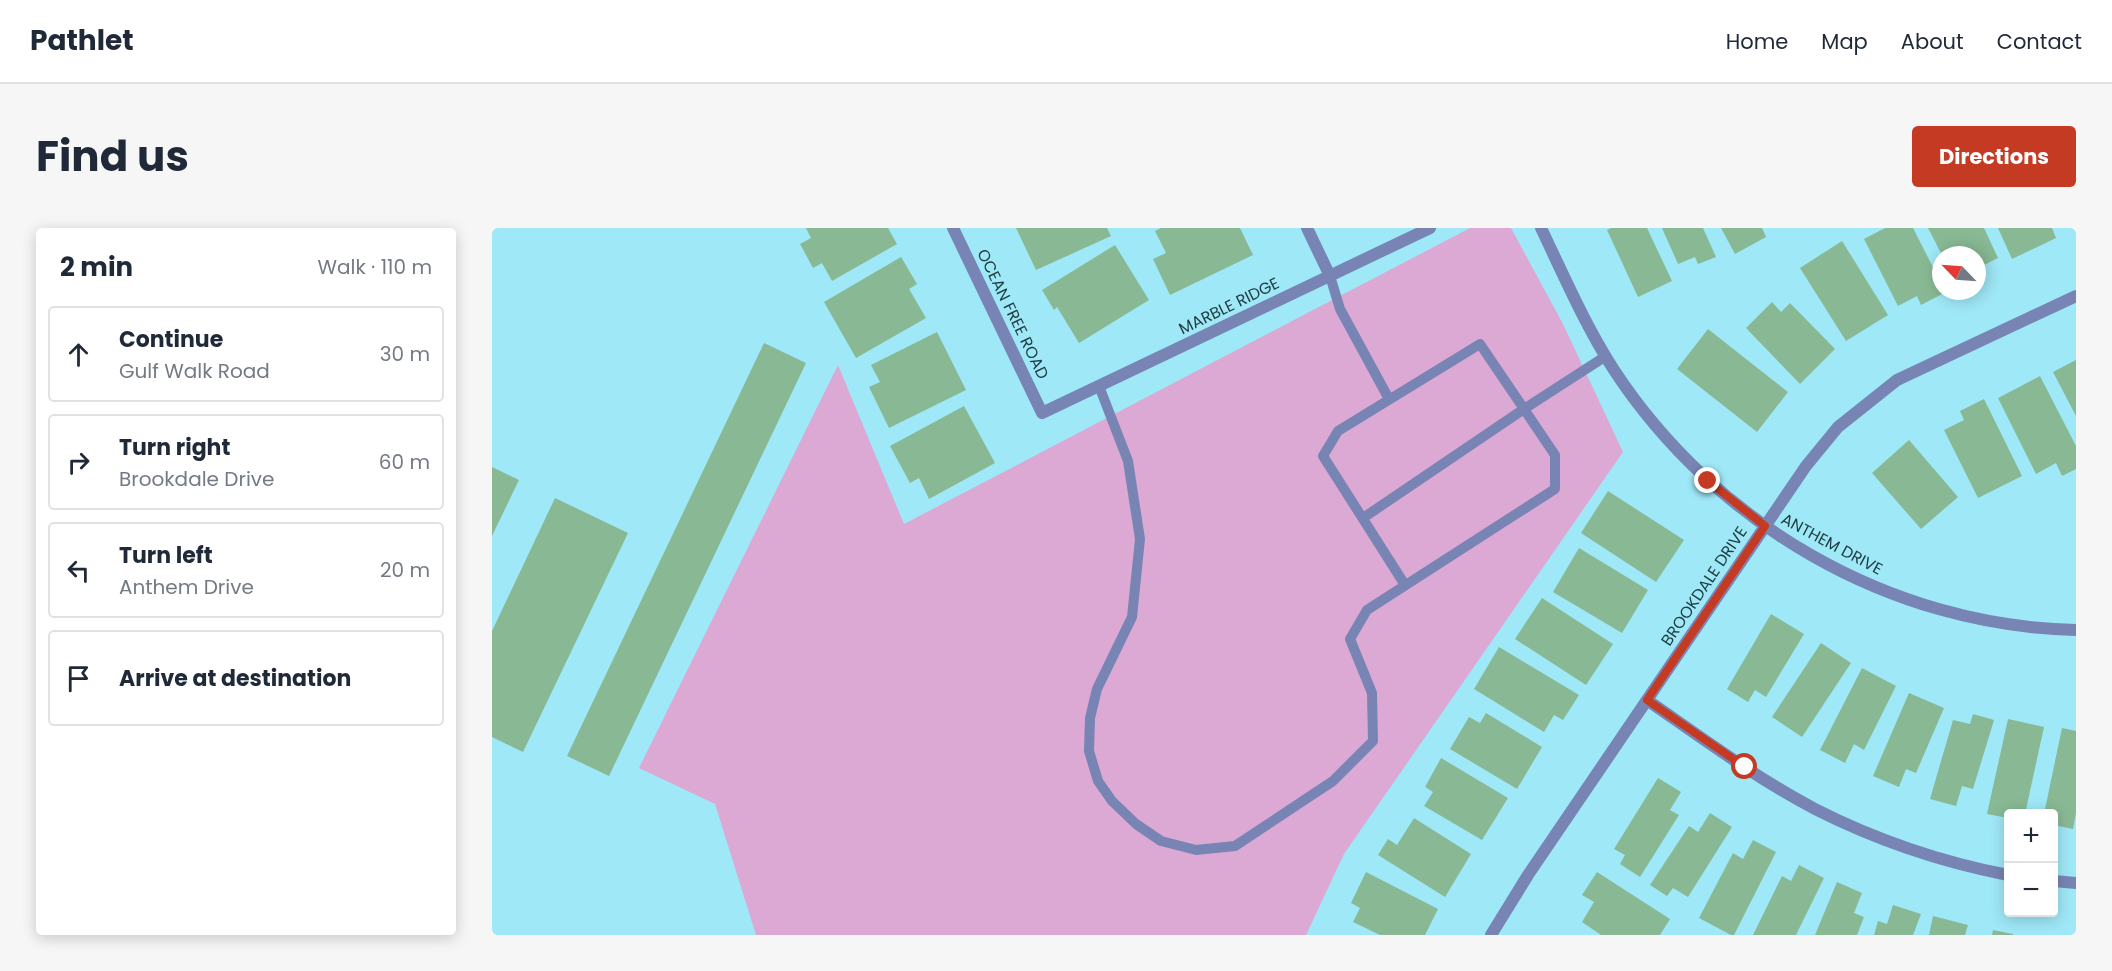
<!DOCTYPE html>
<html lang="en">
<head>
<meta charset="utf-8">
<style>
  body { margin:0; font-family:Poppins,sans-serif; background:#f6f6f7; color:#1f2937 }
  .controls { position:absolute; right:18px; bottom:18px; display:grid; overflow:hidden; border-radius:6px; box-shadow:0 3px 15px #0003 }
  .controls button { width:54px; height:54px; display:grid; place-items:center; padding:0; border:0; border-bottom:2px solid #e0e1e3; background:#fff; color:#1f2937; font:30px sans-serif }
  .compass { position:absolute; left:1440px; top:18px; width:54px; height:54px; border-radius:50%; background:#fff; box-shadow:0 3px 15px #0003; rotate:295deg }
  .stop { position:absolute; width:18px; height:18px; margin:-14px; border:4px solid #c53a23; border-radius:50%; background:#fff }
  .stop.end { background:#c53a23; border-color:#fff; box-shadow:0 2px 6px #0008 }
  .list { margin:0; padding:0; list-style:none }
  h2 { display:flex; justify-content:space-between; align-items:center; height:78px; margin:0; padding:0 24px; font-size:26px }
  h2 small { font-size:20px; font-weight:400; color:#747a83 }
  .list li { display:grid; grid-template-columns:39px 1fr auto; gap:18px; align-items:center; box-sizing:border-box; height:96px; margin:0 12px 12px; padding:0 12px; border:2px solid #e0e1e3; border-radius:6px }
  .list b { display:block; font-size:22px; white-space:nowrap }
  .list p { margin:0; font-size:20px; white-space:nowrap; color:#747a83 }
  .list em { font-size:20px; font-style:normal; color:#747a83 }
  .icon { flex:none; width:33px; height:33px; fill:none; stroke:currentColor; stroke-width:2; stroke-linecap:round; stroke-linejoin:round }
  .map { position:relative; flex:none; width:1584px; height:707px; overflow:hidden; border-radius:6px }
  header { display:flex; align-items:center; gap:36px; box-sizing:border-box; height:84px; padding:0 30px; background:#fff; border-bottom:2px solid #e0e1e3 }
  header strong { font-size:28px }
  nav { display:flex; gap:33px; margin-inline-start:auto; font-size:21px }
  .intro { display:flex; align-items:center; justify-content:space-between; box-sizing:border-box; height:144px; padding:0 36px }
  h1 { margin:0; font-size:42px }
  .button { padding:15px 27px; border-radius:6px; background:#c53a23; color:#fff; font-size:21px; font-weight:700 }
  main { display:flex; gap:36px; padding:0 36px }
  aside { flex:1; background:#fff; border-radius:6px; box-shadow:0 3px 15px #0003 }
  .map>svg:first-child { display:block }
</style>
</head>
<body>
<header>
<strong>Pathlet</strong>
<nav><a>Home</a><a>Map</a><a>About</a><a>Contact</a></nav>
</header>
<div class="intro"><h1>Find us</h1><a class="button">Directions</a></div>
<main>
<aside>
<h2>2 min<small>Walk · 110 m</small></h2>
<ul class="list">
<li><svg class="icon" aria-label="ahead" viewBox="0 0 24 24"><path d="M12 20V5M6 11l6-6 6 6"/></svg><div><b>Continue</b><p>Gulf Walk Road</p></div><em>30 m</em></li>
<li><svg class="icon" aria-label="right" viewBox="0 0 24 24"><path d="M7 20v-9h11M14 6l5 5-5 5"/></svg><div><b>Turn right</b><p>Brookdale Drive</p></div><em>60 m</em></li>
<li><svg class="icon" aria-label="left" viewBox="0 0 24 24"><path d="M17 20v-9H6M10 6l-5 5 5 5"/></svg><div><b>Turn left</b><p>Anthem Drive</p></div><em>20 m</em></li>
<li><svg class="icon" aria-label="arrive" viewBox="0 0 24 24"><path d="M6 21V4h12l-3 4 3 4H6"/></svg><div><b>Arrive at destination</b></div></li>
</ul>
</aside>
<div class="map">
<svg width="1584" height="707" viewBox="0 0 1584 707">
  <rect width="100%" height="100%" fill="#9fe8f7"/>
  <path fill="#dca9d4" d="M978 0H1019L1071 96 1131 224 852 626 814 707H264L223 576 147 540 346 137 412 296Z"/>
  <g fill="#88b994">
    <path d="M314 0H396L405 16 340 53 330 35 321 40 308 16 319 10Z"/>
    <path d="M524 0H615L619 8 544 42Z"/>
    <path d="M669 0H748L761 27 678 67 661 31 674 25 663 3Z"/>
    <path d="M1119 0H1155L1180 53 1146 69 1115 2Z"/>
    <path d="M1170 0H1211L1224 29 1206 36 1203 29 1186 36Z"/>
    <path d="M1229 0H1270L1274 9 1243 26Z"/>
    <path d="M1393 0H1421L1449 55V63H1456L1429 77 1425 68 1406 78 1372 11Z"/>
    <path d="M1436 0H1492L1506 30 1488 39 1492 47 1485 50V27H1450Z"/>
    <path d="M1506 0H1560L1564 10 1520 31Z"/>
    <path d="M1350 13 1396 87 1354 113 1308 40Z"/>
    <path d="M623 17 657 72 587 115 565 79 562 82 550 62Z"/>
    <path d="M409 29 425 56 417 61 434 90 364 130 332 74Z"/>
    <path d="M1280 74 1289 84 1298 75 1343 121 1308 156 1254 100Z"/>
    <path d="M1216 101 1296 164 1265 204 1185 141Z"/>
    <path d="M445 104 474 162 397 200 377 159 388 154 379 137Z"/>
    <path d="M272 115 314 135 117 548 75 528Z"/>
    <path d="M1584 132V188L1561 144Z"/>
    <path d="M1548 148 1584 218V241L1570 248 1564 235 1544 246 1506 170Z"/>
    <path d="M1492 171 1530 248 1486 270 1452 202 1472 192 1468 183Z"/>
    <path d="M472 178 503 235 437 271 427 250 418 255 398 218Z"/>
    <path d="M1417 212 1466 269 1429 301 1380 245Z"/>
    <path d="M0 239 27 252 0 308Z"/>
    <path d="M1116 263 1192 312 1164 354 1089 305Z"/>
    <path d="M63 270 136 305 31 524 0 509V403Z"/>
    <path d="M1087 320 1156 362 1130 405 1061 364Z"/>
    <path d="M1050 370 1121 416 1094 457 1023 411Z"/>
    <path d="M1279 386 1312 406 1274 469 1263 462 1256 474 1235 461Z"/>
    <path d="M1329 415 1359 435 1310 509 1280 489Z"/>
    <path d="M1007 419 1087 467 1071 492 1062 487 1052 504 982 461Z"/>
    <path d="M1370 440 1404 458 1372 522 1362 516 1353 535 1328 522Z"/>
    <path d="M1417 465 1452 480 1424 545 1414 541 1407 559 1381 548Z"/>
    <path d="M994 485 1050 519 1025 561 958 521 977 489 988 495Z"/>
    <path d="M1481 486 1502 492 1481 561 1470 558 1464 578 1438 571 1461 492 1478 496Z"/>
    <path d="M1516 491 1552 499 1533 586H1516V590L1495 586Z"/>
    <path d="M1570 500 1584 503V585L1581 601 1562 597V586H1552Z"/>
    <path d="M949 530 1016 570 990 612 932 578 941 564 933 559Z"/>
    <path d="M1166 550 1189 564 1178 582 1187 587 1148 649 1128 636 1133 627 1122 621Z"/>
    <path d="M1218 585 1240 599 1196 669 1181 660 1175 668 1158 657 1197 598 1206 604Z"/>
    <path d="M922 590 979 626 953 669 886 627 896 611 905 617Z"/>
    <path d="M1261 612 1284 624 1242 707H1239L1207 690 1241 625 1251 631Z"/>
    <path d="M1307 637 1332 650 1304 707H1261L1290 648 1299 653Z"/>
    <path d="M874 644 946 681 933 707H888L861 694 868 680 859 675Z"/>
    <path d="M1105 644 1178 691 1168 707H1109L1090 694 1102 674 1090 667Z"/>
    <path d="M1345 654 1370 665 1362 685 1372 689 1365 707H1323Z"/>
    <path d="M1401 677 1429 686 1421 707H1382L1386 693 1395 696Z"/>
    <path d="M1441 688 1476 697 1473 707H1437Z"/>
    <path d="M1501 702 1521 706V707H1500Z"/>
  </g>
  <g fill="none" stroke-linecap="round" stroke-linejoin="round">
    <g stroke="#7885b4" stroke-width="10">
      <path d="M838 48 848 81 897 171"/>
      <path d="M607 158 636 233 648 311 640 389 605 461 598 490 597 523 606 553 620 573 644 596 669 613 704 622 743 618 841 553 881 513 880 465 858 411 875 382 1063 261V227L1032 181 1114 128"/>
      <path d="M871 290 1032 181 988 116 846 203 831 228 913 357"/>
    </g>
    <g stroke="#7885b4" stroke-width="12">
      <path d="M461 0 550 185 938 0"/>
      <path d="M815 0 838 48"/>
      <path d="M1155 472C1210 510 1264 550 1323 581 1384 612 1449 634 1516 647"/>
      <path d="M1562 653 1584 655"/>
      <path d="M999 707 1036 647 1314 238 1346 199 1405 152 1584 68"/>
    </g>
    <path stroke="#7885b4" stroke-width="12" d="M1049 0C1072 48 1093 97 1122 142 1223 296 1398 398 1584 402"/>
  </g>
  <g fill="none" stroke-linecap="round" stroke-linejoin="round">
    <path stroke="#c53a23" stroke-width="8" d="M1216 253 1273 298 1155 472 1253 539"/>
  </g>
  <g text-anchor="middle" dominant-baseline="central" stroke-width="5" stroke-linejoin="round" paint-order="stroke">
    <g font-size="16" fill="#1e3c41" stroke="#9fe8f7">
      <text transform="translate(737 78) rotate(-26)">MARBLE RIDGE</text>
      <text transform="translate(521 86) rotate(64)">OCEAN FREE ROAD</text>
      <text transform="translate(1340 316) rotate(28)">ANTHEM DRIVE</text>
      <text transform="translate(1212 358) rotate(-56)">BROOKDALE DRIVE</text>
    </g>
  </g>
</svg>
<div class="controls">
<button>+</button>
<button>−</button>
</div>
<svg class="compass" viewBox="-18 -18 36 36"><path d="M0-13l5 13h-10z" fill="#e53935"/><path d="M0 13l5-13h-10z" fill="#747a83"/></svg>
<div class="stop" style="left:1253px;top:539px"></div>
<div class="stop end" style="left:1216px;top:253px"></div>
</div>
</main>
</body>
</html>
